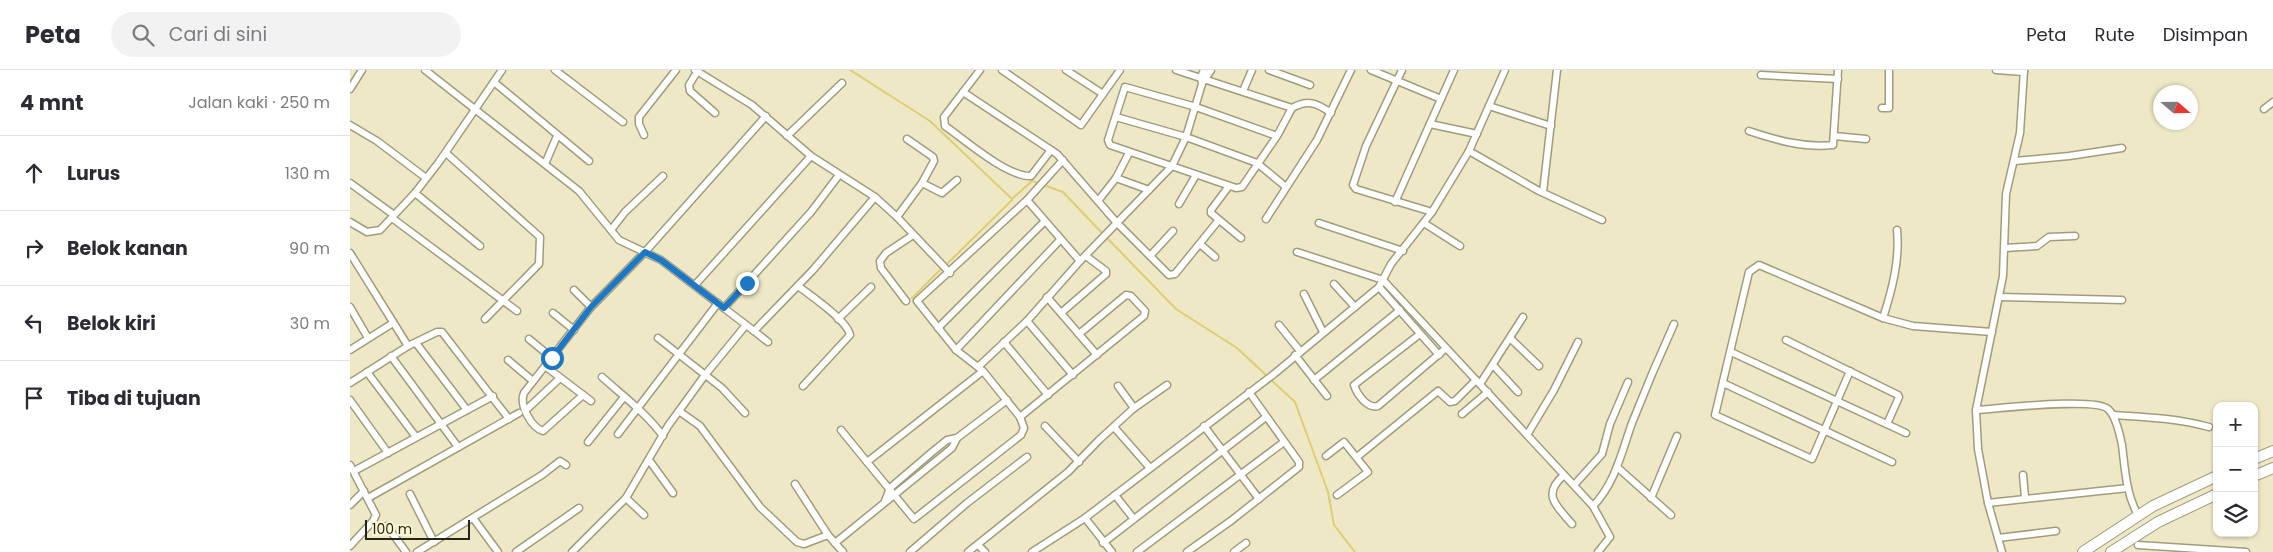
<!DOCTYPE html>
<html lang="id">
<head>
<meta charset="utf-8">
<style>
  body { margin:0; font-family:Poppins,sans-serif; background:#f2f2f3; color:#2b2b33 }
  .controls { position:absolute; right:15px; bottom:15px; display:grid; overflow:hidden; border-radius:10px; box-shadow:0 1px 4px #0004 }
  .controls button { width:45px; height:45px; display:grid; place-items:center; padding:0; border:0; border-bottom:1px solid #e1e1e2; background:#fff; color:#2b2b33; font:25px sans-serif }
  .compass { position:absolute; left:1803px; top:15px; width:45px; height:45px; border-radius:50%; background:#fff; box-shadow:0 1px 4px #0004; rotate:110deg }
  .scale { position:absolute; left:15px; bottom:12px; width:105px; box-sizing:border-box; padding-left:5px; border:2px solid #262417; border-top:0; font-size:14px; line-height:18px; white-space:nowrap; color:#262417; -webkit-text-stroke:4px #fbf6d3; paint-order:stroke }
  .stop { position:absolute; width:15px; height:15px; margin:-11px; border:4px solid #1c77c4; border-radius:50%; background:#fff }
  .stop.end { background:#1c77c4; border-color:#fff; box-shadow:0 1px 5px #0008 }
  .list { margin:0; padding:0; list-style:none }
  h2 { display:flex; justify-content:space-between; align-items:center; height:65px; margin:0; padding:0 20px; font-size:21px }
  h2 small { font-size:16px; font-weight:400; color:#7c7c81 }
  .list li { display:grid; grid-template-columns:32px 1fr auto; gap:15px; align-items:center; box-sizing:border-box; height:75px; padding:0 20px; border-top:1px solid #e1e1e2 }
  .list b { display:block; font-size:19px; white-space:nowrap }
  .list em { font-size:16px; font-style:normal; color:#7c7c81 }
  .icon { flex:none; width:28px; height:28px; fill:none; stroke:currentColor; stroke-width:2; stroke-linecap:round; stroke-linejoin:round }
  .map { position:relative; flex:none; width:1923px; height:482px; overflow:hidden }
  header { display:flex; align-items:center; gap:30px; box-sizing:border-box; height:70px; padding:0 25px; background:#fff; border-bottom:1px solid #e1e1e2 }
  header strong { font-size:24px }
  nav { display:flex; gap:28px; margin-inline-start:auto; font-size:18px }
  .search { width:350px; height:45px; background:#f2f2f3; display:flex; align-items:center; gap:12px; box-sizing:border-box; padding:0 18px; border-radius:28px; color:#7c7c81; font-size:19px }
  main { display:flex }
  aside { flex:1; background:#fff }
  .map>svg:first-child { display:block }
</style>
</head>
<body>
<header>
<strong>Peta</strong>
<div class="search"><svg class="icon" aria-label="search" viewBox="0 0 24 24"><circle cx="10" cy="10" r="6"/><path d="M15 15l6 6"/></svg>Cari di sini</div>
<nav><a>Peta</a><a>Rute</a><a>Disimpan</a></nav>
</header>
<main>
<aside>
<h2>4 mnt<small>Jalan kaki · 250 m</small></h2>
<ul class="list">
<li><svg class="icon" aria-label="ahead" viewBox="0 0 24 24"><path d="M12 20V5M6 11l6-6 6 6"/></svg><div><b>Lurus</b></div><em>130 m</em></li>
<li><svg class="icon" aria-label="right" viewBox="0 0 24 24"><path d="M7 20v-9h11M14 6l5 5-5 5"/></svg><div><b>Belok kanan</b></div><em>90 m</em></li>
<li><svg class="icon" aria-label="left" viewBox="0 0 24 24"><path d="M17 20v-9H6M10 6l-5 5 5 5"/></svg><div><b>Belok kiri</b></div><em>30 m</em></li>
<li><svg class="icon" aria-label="arrive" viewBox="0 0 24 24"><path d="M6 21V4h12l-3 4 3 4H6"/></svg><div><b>Tiba di tujuan</b></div></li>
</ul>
</aside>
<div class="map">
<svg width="1923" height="482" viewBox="0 0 1923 482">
  <rect width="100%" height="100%" fill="#eee8c6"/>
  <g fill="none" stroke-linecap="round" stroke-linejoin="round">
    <g stroke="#ddce74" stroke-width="2">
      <path d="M500 0 580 51 662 129 682 111 713 122 753 164"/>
      <path d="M757 168 826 239 887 278 917 306"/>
      <path d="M596 195 662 130"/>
      <path d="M562 228 592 198"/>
      <path d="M920 309 945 332 978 422 984 455 1005 482"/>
    </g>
    <defs>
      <g id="minor">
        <path d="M75 0 229 121 269 170 311 190 404 261 463 200 525 127 547 147 600 203"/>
        <path d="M205 0 273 52"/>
        <path d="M345 0 402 35 461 86 525 127"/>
        <path d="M630 0 594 47 595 56C615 70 657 107 681 106L701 80"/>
        <path d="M652 0 731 55 770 0"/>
        <path d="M716 0 753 24"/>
        <path d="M826 0 942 38 927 66 892 117 886 118 760 75 758 70 775 17 846 37 927 66"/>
        <path d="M919 0 960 15"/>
        <path d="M1021 0 1091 29"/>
        <path d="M1052 0 1016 76 1003 115 1006 119 1082 142"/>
        <path d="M1646 0 1674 2"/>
        <path d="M347 2 339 15 340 21 365 43"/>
        <path d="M1411 5 1488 9"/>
        <path d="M854 11 861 0"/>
        <path d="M144 12 239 91"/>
        <path d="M0 19 12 0"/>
        <path d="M893 21 902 0"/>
        <path d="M613 22 707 84 767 153 819 205 825 204 868 151"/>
        <path d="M1139 36 1201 56"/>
        <path d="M942 38C958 29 967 33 981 43"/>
        <path d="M1532 38H1539V0"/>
        <path d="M1914 39 1923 32"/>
        <path d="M766 47 836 67 907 93 936 117"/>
        <path d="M1080 54 1127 64"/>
        <path d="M0 55 27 71 76 108"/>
        <path d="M1399 61C1426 70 1453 78 1483 75L1488 0"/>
        <path d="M294 65 289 54V47L326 0"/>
        <path d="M437 66 492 13"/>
        <path d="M1484 66 1516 69"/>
        <path d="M1119 81 1189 121 1252 150"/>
        <path d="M96 83 190 167 189 194 135 249"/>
        <path d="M1665 91 1719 86 1772 78"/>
        <path d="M195 94 207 66"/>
        <path d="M766 108 799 120"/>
        <path d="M0 113 44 145"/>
        <path d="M572 113 592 123 607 110"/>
        <path d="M879 116 861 140V143L891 168"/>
        <path d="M1193 122 1207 0"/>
        <path d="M65 123 130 176"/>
        <path d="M677 130 713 90"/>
        <path d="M748 131 766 108 779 83"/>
        <path d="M1045 132 1104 0"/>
        <path d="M829 134 846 105"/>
        <path d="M547 147 572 113 584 91 583 87 557 69"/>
        <path d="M42 148 167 241"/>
        <path d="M916 149 967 70 1001 0"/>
        <path d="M0 152 17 162 30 160 65 123 89 92 152 0"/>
        <path d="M969 153 1053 181"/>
        <path d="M1074 153 1110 176"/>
        <path d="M261 160 275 142 313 106"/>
        <path d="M850 174 865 187"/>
        <path d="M1655 178 1687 176 1699 167 1725 166"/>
        <path d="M947 182 1033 210 1243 436 1260 467 1248 482"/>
        <path d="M0 183 58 276"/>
        <path d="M800 186 823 161"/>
        <path d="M984 214 1005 237"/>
        <path d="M345 215 461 86"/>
        <path d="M448 216C461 226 497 250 500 265L453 316"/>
        <path d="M1029 217 1089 285"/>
        <path d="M224 220 241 237"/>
        <path d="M954 224 973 262"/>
        <path d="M697 227 747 285"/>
        <path d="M1649 227 1772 230"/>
        <path d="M556 231 531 198 530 191 536 183 563 165"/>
        <path d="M0 237 18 268"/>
        <path d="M374 238 461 142 489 105"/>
        <path d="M203 243 224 260"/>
        <path d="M711 243 756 204V201L736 186"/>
        <path d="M1533 248C1542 220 1550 190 1547 160"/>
        <path d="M488 249 521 217"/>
        <path d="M677 251 723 305"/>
        <path d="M929 255 950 281"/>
        <path d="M588 258 694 152"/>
        <path d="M404 261 418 272"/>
        <path d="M1070 264 1004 315C1007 324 1017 339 1028 336L1095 279"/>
        <path d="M308 268 372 318 395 343"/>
        <path d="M1160 268 1189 296"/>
        <path d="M179 269 202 288"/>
        <path d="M1436 270 1548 325 1549 327 1537 354"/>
        <path d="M654 272 698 325"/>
        <path d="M66 273 117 340"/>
        <path d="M0 280 43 253"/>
        <path d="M606 280 710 170"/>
        <path d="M1381 282 1556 363"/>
        <path d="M945 285 977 326"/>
        <path d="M41 286 108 377"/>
        <path d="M158 290 183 311"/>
        <path d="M1143 295 1168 322"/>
        <path d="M195 296 241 331"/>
        <path d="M628 297 677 251 730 191 822 96 836 67 852 14 851 7 854 0"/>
        <path d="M633 301 517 392 564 449 671 365 674 358 670 347 633 301 606 280 567 231 677 130 730 191"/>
        <path d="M1500 301 1462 389 1365 345 1399 202 1409 195 1533 248 1563 256 1642 262"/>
        <path d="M17 302 66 367"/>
        <path d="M252 307C273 326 296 343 313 366"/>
        <path d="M964 310 1050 240"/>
        <path d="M0 313 58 276 87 262H92L159 349"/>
        <path d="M1373 313 1542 392"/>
        <path d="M1130 314 1173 247"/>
        <path d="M768 316 784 338"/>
        <path d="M233 325 193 361C181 357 169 335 174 323L241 237 295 182 416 46"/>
        <path d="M0 330 38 383"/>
        <path d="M176 340 210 308"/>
        <path d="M1626 340C1647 339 1745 327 1758 339 1766 346 1770 365 1772 375 1775 399 1776 424 1788 445"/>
        <path d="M329 341 350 356 410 437 447 472 454 474 478 465"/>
        <path d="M1112 344 1138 322"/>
        <path d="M1763 345C1795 347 1827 348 1859 357"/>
        <path d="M670 347 794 246 795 241 781 226 776 225 729 264"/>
        <path d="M695 356 729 392"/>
        <path d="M854 356 909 429"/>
        <path d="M764 357 800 398"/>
        <path d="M491 360 517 392"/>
        <path d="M268 364 368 233"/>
        <path d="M1177 365 1204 320 1228 272"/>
        <path d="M238 372 274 327"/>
        <path d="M976 386 994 372 1018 402 987 425"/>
        <path d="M1007 387 1088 321 1100 332 1105 331 1126 310"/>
        <path d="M299 390 323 423"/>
        <path d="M0 395 26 445 23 451 0 476"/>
        <path d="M1267 397 1321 445"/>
        <path d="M4 401 143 326"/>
        <path d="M1214 405C1191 425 1207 436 1222 454"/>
        <path d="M1673 405 1675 427"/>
        <path d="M445 414 478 465 493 482"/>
        <path d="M1225 414 1252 384 1260 354 1278 312"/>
        <path d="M60 424 84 472"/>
        <path d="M765 425 783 448"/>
        <path d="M18 428 169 343"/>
        <path d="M276 428 294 445"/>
        <path d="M1301 428 1327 366"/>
        <path d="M535 431 540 418 581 383 597 370 607 368 657 330"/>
        <path d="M1638 433 1778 418"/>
        <path d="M0 435 14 421"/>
        <path d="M1243 436C1265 414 1272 381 1282 353 1295 320 1309 287 1324 254"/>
        <path d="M123 448 148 482"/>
        <path d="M735 448 762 482"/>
        <path d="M37 456 56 482"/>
        <path d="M1648 468 1706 461"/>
        <path d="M485 473 602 378 607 368"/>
        <path d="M753 473 916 347"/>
        <path d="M628 475 635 482"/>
        <path d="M1788 475 1896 482"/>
        <path d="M67 482 192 405 210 391 216 395"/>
        <path d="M166 482 229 438"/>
        <path d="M222 482 276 428 318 356 355 305 396 255"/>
        <path d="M560 482 617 433 677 387"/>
        <path d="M618 482 718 402 749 370 784 338 817 315"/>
        <path d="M682 482 735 448 924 304 1029 217 1041 194 1082 142 1119 81 1155 0"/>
        <path d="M787 482 934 372"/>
        <path d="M837 482 882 450 949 397V392L899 322"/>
        <path d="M884 482 896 473"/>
        <path d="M1652 482 1638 433 1628 379 1626 340 1653 206 1656 124 1670 63 1674 0"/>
      </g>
      <g id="primary">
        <path d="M1904 389 1923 381"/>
        <path d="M1904 406 1923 398"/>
        <path d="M1733 482 1803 436 1867 406"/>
        <path d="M1761 482 1808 452 1867 424"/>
      </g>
    </defs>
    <use href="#minor" stroke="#a19c7c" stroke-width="9"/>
    <use href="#primary" stroke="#a19c7c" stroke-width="12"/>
    <use href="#minor" stroke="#fff" stroke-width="6"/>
    <use href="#primary" stroke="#fff" stroke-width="10"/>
  </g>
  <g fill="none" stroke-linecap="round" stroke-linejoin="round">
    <path stroke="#1c77c4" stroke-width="6" d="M202 288 241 237 295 182 311 190 374 238 397 213"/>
  </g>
</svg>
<div class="controls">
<button>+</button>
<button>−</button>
<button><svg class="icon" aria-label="layers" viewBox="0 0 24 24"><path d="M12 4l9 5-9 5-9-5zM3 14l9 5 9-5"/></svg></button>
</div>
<svg class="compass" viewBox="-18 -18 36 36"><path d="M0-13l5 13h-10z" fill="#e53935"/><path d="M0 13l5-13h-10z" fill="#7c7c81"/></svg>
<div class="scale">100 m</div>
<div class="stop" style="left:202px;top:288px"></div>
<div class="stop end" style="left:397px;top:213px"></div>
</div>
</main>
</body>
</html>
